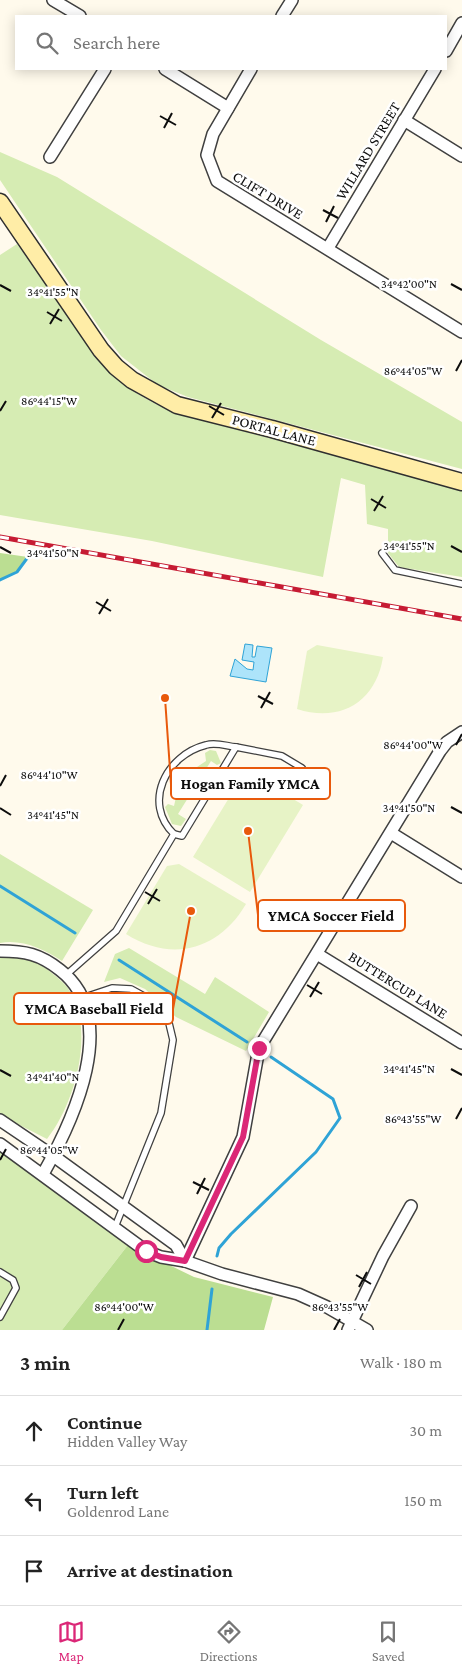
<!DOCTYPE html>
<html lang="en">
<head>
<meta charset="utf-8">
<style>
  body { margin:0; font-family:"Crimson Pro",serif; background:#f2f2f2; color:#222 }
  .stop { position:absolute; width:15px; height:15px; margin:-11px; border:4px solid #db2777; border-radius:50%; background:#fff }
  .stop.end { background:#db2777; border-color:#fff; box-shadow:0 1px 5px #0008 }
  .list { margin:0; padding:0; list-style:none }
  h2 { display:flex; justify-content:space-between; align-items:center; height:65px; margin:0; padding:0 20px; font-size:21px }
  h2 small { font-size:16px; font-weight:400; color:#767676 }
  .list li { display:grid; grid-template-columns:32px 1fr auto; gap:15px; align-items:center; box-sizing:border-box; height:70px; padding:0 20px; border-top:1px solid #e0e0e0 }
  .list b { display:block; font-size:19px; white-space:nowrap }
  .list p { margin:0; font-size:16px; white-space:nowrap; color:#767676 }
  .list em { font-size:16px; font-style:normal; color:#767676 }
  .icon { flex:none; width:28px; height:28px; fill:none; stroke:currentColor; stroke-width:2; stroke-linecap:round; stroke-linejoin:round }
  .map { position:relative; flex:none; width:462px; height:1330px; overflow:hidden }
  .search { position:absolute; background:#fff; box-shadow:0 2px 12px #0003; left:15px; right:15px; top:15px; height:55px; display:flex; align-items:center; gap:12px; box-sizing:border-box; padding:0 18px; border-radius:0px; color:#767676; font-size:19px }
  .sheet { height:275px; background:#fff }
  nav { display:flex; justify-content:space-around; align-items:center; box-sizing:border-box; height:70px; border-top:1px solid #e0e0e0; background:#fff; font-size:14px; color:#767676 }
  nav a { display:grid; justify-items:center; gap:2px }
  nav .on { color:#db2777 }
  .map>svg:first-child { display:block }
</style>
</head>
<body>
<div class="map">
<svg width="462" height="1330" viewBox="0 0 462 1330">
  <rect width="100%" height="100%" fill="#fffaec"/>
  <g fill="#d6ecb3">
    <path d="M0 152 57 177 321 340 462 422V469L188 397 158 385 121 356 101 330 0 180Z"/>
    <path d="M17 244 101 363C123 387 149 403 179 414L462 489V577L399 567 388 553V529L367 524 365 485 341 478 323 577 152 541 0 515V255Z"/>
    <path d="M210 750 216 751 221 763 217 765 211 761 178 814 186 819 181 826 172 824 165 807 168 804 174 806 179 784 170 780 178 768 185 775 206 761 205 753Z"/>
    <path d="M0 854 93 910 62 961C44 949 22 939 0 943Z"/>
    <path d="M129 948 205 994 215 977 269 1012 246 1051 176 1017 145 989 120 978 104 982 115 954Z"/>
    <path d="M0 957C20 955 38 961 53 974 58 978 63 982 67 987 97 1028 75 1104 47 1139L0 1115Z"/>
    <path d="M0 1152 128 1245 62 1330H0Z"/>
  </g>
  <g fill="#bbde92">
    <path d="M0 553 28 557 17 572 0 580Z"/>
    <path d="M128 1245 194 1277 273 1297 264 1330H62Z"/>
  </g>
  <g fill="#e7f3c6">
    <path d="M317 645 383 657C376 702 340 723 297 709L307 651Z"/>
    <path d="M246 770 303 805 250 892 193 857Z"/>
    <path d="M179 864 246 904C219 950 172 963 126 934L167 866Z"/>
  </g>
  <path fill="#ade4fa" stroke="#2fa3d6" d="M245 644 253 645 252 657H255L257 646 272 648 266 682 230 676 235 659 247 669 253 670 254 662 242 660Z"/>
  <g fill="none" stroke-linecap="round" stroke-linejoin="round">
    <g stroke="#2fa3d6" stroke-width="3">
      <path d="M0 580 17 572 28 557"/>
      <path d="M0 886 75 933"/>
      <path d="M119 960 247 1042"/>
      <path d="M217 1256 219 1248 231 1234 316 1152 340 1118 333 1099 271 1057"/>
      <path d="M207 1330 212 1289"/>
    </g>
    <defs>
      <g id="lane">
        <path d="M382 553 395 570 462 584"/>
        <path d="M174 834C142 803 166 755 206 745 216 742 226 746 236 747"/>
        <path d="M66 975 116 931 174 834 182 836 236 747 282 756 302 768"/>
        <path d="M82 998 112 988 131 989 153 1001 168 1019 173 1040 161 1113 115 1227"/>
        <path d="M0 1272 13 1280 16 1288 0 1317"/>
      </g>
      <g id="street">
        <path d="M53 0 80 16"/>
        <path d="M282 16 292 0"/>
        <path d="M446 51 462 23"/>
        <path d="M165 69 228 108"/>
        <path d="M251 69 213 134 207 155 217 181 462 332"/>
        <path d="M404 120 462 156"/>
        <path d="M50 157 105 69"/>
        <path d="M328 248 435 69"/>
        <path d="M391 833 462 877"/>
        <path d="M0 951C25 951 40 954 60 970 122 1018 73 1121 43 1174"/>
        <path d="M317 954 462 1043"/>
        <path d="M0 1120 59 1160 176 1245 185 1261"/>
        <path d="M0 1144 146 1251 161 1257 185 1261 222 1274 298 1294 327 1307 367 1330"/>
        <path d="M185 1261 243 1137 259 1048 440 751 447 742 462 732"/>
        <path d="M348 1330 383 1256 411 1206"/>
      </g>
      <path id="secondary" d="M0 202 101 350 116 367 132 380 177 405 272 429 462 482"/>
    </defs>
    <use href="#lane" stroke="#404040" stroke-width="8"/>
    <use href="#street" stroke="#404040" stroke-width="14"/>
    <use href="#secondary" stroke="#2f2f2f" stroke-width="19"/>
    <use href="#lane" stroke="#fff" stroke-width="5.5"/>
    <use href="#street" stroke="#fff" stroke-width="11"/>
    <use href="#secondary" stroke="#ffeda7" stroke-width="16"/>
    <defs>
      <path id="rail" d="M0 537 462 619"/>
    </defs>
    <use href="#rail" stroke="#c61b33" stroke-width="5"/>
    <use href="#rail" stroke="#fff" stroke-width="3" stroke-dasharray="9" stroke-linecap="butt"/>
  </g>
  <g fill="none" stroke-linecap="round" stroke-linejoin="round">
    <path stroke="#db2777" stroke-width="6" d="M146 1251 161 1257 185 1261 243 1137 259 1048"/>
  </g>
  <path fill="none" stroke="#0d0d0d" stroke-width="2" d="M160 116 176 125M164 128 172 113M323 210 338 218M326 222 334 206M451 284 462 290M0 285 11 291M47 312 62 321M50 324 59 309M456 371 462 360M209 406 224 415M0 411 6 401M212 418 221 403M371 499 386 508M374 511 383 496M451 546 462 552M0 547 11 553M96 602 111 611M99 614 108 599M258 696 273 704M261 708 270 692M456 745 462 734M0 786 6 775M451 807 462 813M0 808 11 815M145 892 160 901M148 904 157 889M307 985 322 994M310 997 319 982M451 1069 462 1075M0 1070 11 1076M456 1119 462 1108M0 1160 6 1149M193 1182 209 1190M197 1194 205 1178M356 1275 371 1284M359 1287 367 1272M118 1330 124 1319M334 1330 340 1319"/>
  <g text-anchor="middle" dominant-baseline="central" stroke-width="5" stroke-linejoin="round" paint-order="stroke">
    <g font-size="15" fill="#0d0d0d" stroke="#fff">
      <text transform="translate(368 151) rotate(-59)">WILLARD STREET</text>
      <text transform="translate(268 195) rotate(31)">CLIFT DRIVE</text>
      <text transform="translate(274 430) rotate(15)">PORTAL LANE</text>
      <text transform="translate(398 985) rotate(32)">BUTTERCUP LANE</text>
    </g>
  </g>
  <g font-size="12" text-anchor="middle" fill="#0d0d0d" stroke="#fff" stroke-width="5" stroke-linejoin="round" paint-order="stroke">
    <text x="409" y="288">34°42'00"N</text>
    <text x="53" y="296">34°41'55"N</text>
    <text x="413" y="375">86°44'05"W</text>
    <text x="49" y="405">86°44'15"W</text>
    <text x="409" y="550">34°41'55"N</text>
    <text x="53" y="557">34°41'50"N</text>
    <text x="413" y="749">86°44'00"W</text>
    <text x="49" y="779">86°44'10"W</text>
    <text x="409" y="812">34°41'50"N</text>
    <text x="53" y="819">34°41'45"N</text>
    <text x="409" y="1073">34°41'45"N</text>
    <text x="53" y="1081">34°41'40"N</text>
    <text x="413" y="1123">86°43'55"W</text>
    <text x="49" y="1154">86°44'05"W</text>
    <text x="124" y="1311">86°44'00"W</text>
    <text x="340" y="1311">86°43'55"W</text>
  </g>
  <path fill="none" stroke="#e8590c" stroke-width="2" d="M165 698L171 784M248 831L258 915M191 911L173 1009"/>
  <g fill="#e8590c" stroke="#fff" stroke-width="2">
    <circle cx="165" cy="698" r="5"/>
    <circle cx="248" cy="831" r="5"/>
    <circle cx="191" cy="911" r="5"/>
  </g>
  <g fill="#fff" stroke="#e8590c" stroke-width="2">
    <rect x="171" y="768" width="159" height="31" rx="5"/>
    <rect x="258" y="900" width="147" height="31" rx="5"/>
    <rect x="14" y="993" width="159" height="31" rx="5"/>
  </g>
  <g font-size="16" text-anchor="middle" font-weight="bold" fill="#0d0d0d">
    <text x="250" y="789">Hogan Family YMCA</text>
    <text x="331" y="921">YMCA Soccer Field</text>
    <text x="94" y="1014">YMCA Baseball Field</text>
  </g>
</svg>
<div class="stop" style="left:146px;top:1251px"></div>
<div class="stop end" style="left:259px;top:1048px"></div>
<div class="search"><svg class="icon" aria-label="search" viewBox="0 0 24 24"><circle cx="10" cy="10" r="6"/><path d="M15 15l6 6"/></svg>Search here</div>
</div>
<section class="sheet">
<h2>3 min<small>Walk · 180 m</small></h2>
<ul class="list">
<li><svg class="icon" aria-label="ahead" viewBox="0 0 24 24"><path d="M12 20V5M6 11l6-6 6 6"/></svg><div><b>Continue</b><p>Hidden Valley Way</p></div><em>30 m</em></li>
<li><svg class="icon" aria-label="left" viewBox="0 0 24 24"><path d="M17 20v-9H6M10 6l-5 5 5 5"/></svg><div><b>Turn left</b><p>Goldenrod Lane</p></div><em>150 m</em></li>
<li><svg class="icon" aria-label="arrive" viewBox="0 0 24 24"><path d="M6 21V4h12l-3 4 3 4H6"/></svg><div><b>Arrive at destination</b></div></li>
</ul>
</section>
<nav>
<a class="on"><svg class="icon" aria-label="map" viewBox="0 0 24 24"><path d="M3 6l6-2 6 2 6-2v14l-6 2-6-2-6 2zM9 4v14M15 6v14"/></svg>Map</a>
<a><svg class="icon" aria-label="directions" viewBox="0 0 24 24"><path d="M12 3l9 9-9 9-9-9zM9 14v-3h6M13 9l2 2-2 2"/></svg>Directions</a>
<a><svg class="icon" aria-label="saved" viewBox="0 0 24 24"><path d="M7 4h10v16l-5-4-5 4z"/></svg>Saved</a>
</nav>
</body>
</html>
